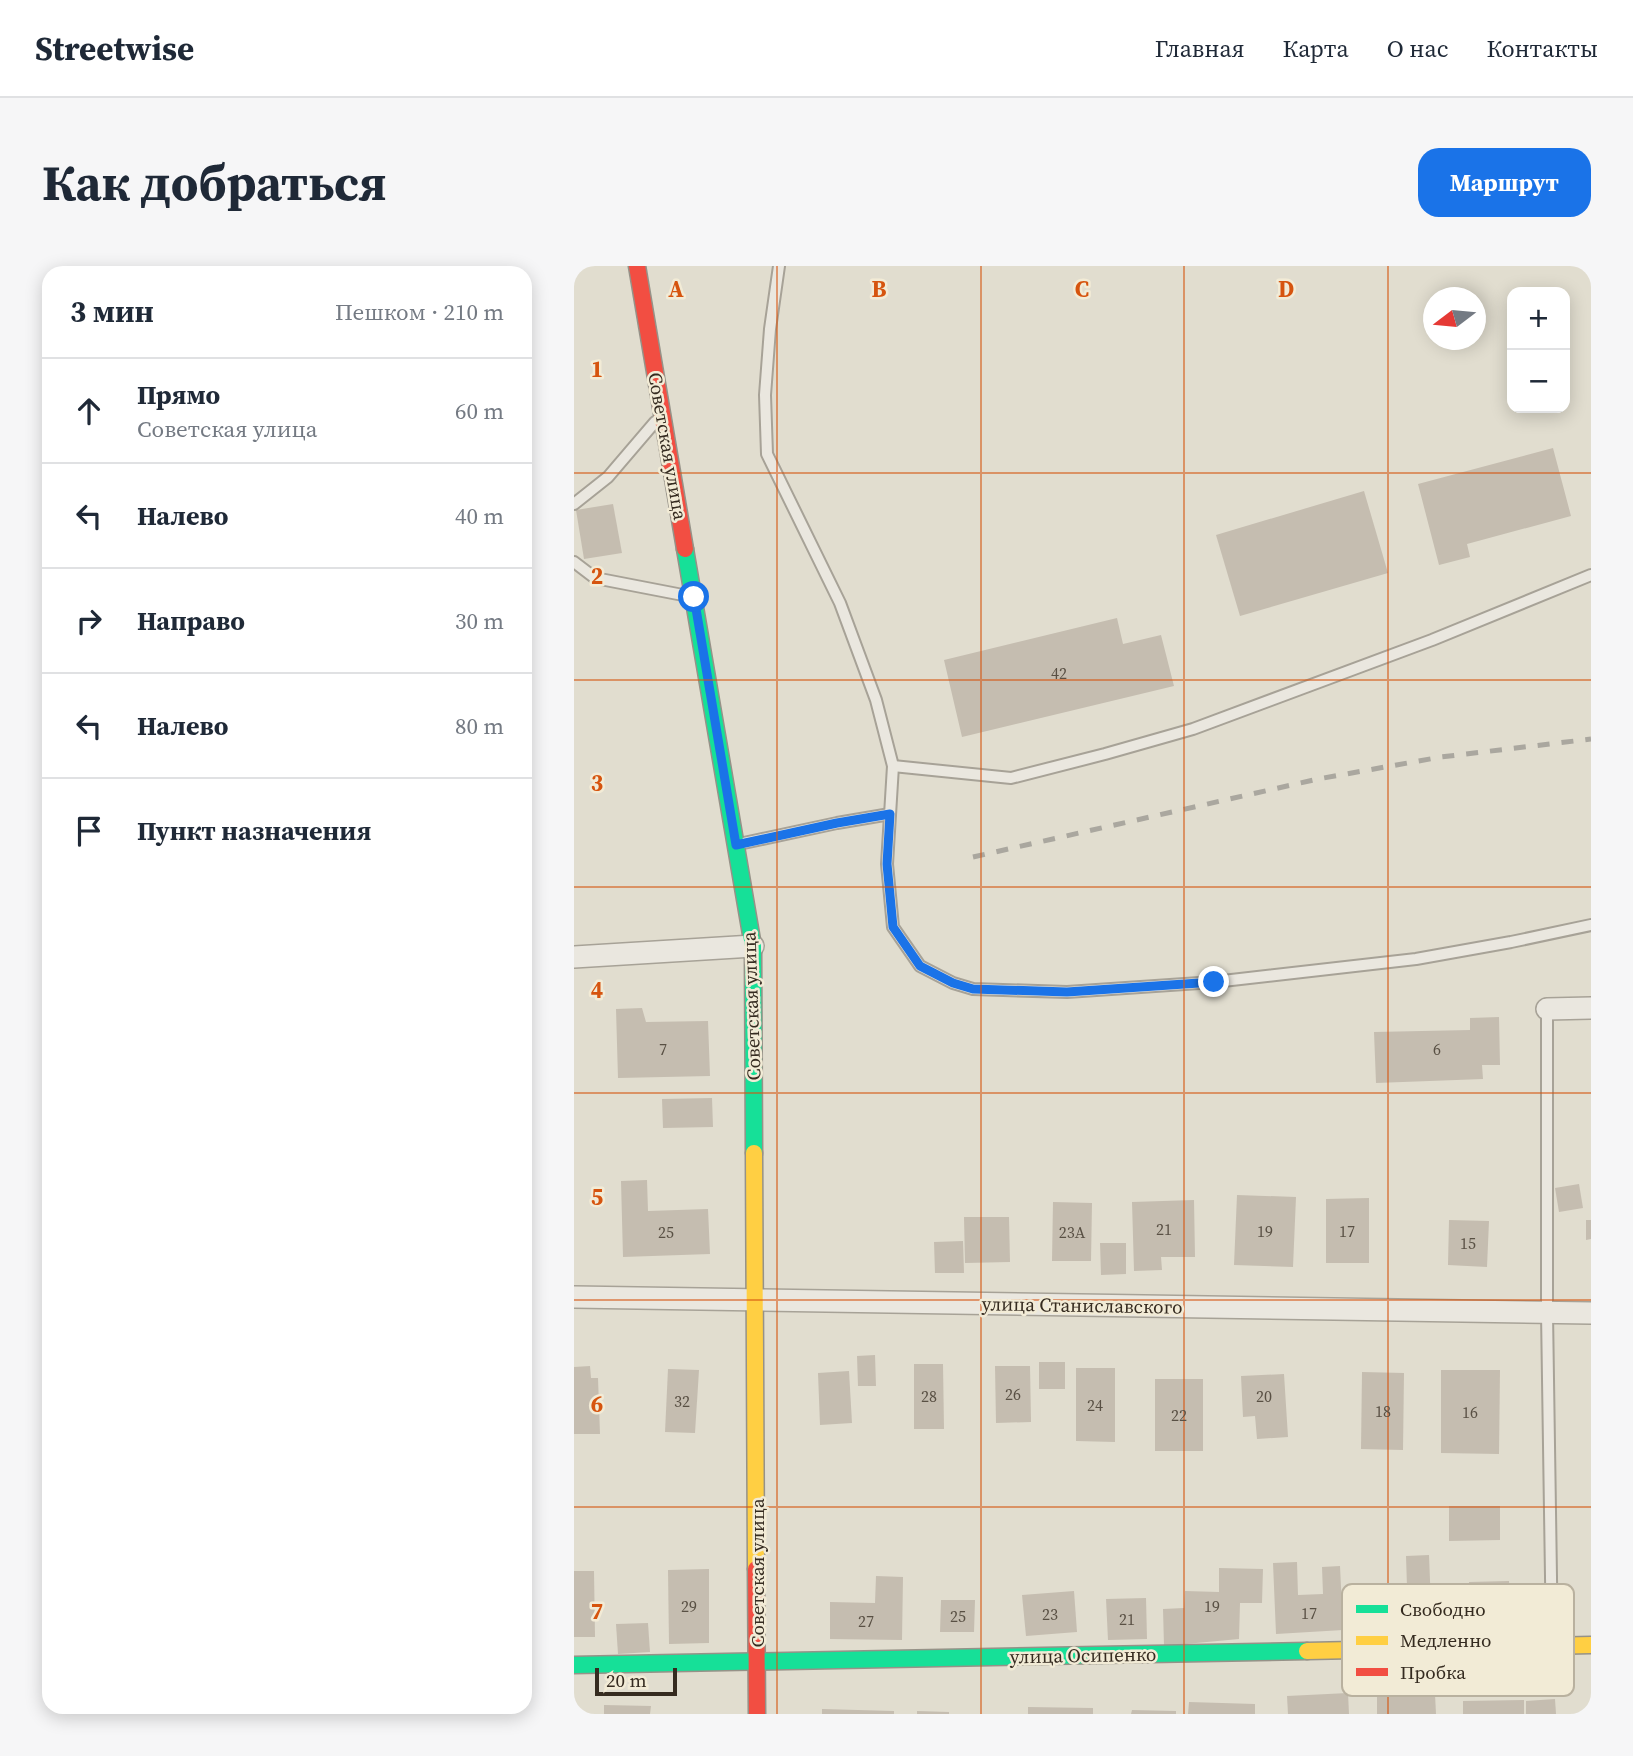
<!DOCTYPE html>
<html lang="ru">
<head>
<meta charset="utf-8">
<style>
  body { margin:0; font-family:"Source Serif 4",serif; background:#f6f6f7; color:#1f2937 }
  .controls { position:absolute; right:21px; top:21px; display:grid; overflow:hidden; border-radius:14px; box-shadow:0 4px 18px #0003 }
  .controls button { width:63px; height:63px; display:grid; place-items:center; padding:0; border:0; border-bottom:2px solid #e0e1e3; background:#fff; color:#1f2937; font:35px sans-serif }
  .compass { position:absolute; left:849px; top:21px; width:63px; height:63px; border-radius:50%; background:#fff; box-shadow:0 4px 18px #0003; rotate:254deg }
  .scale { position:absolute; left:21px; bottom:18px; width:82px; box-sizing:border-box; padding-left:7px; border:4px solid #352b20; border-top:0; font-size:19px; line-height:24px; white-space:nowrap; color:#352b20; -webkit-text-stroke:5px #f2ebd6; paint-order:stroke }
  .stop { position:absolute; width:21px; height:21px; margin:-16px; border:5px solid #1a73e8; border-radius:50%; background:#fff }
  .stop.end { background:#1a73e8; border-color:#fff; box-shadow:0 2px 7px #0008 }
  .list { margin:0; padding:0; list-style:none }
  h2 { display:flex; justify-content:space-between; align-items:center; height:91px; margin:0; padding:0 28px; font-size:30px }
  h2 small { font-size:23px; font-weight:400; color:#747a83 }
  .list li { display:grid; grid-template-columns:46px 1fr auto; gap:21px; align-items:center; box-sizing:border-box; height:105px; padding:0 28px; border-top:2px solid #e0e1e3 }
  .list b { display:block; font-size:26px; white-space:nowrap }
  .list p { margin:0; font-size:23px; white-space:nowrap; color:#747a83 }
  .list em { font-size:23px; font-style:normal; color:#747a83 }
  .icon { flex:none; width:38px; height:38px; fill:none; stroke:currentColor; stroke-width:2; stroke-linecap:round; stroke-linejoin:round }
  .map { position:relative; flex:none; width:1017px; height:1448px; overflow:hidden; border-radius:21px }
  header { display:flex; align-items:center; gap:42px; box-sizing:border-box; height:98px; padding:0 35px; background:#fff; border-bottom:2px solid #e0e1e3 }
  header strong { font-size:33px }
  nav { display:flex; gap:38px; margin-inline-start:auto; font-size:24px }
  .intro { display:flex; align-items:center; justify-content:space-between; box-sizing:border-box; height:168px; padding:0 42px }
  h1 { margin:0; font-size:49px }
  .button { padding:18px 32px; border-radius:21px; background:#1a73e8; color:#fff; font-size:24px; font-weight:700 }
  main { display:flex; gap:42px; padding:0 42px }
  aside { flex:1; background:#fff; border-radius:21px; box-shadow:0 4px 18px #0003 }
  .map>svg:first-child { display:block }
</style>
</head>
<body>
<header>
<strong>Streetwise</strong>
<nav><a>Главная</a><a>Карта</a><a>О нас</a><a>Контакты</a></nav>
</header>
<div class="intro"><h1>Как добраться</h1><a class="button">Маршрут</a></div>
<main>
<aside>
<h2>3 мин<small>Пешком · 210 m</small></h2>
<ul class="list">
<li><svg class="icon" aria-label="ahead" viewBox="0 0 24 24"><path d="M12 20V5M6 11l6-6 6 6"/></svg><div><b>Прямо</b><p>Советская улица</p></div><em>60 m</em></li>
<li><svg class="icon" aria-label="left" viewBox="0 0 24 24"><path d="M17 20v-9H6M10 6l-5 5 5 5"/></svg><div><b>Налево</b></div><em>40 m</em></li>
<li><svg class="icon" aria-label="right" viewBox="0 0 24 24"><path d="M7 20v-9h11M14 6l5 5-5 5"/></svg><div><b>Направо</b></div><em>30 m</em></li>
<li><svg class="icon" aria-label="left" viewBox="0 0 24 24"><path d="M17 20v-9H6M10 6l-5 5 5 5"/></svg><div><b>Налево</b></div><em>80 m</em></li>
<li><svg class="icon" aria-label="arrive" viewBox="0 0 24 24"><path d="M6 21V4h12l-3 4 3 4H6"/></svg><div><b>Пункт назначения</b></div></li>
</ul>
</aside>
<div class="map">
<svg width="1017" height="1448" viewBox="0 0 1017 1448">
  <rect width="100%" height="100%" fill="#e1ddcf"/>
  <g fill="#c5bdb0">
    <path d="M979 182 997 250 893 278 896 291 865 299 844 218Z"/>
    <path d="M790 225 814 307 666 350 642 269Z"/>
    <path d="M39 238 48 287 10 293 2 244Z"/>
    <path d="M543 352 549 378 587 369 600 420 388 471 370 394Z"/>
    <path d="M68 742 72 756 134 755 136 810 44 812 42 743Z"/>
    <path d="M925 751 926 799H908L909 813 802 817 800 766 896 764V752Z"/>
    <path d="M138 832 139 861 89 862 88 833Z"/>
    <path d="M73 914 74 945 134 943 136 988 49 991 47 915Z"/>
    <path d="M1005 918 1009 942 985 946 981 922Z"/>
    <path d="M663 929 722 931 719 1001 660 999Z"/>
    <path d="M795 932V997H752V933Z"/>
    <path d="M620 934 621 991H587L588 1004 560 1005 558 936Z"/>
    <path d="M479 936 518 937 517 995H478Z"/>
    <path d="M390 951H435L436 996 391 997Z"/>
    <path d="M875 954 915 955 913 1001 874 999Z"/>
    <path d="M1012 954H1017V973L1012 974Z"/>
    <path d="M389 975 390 1007H361L360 976Z"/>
    <path d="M526 977H552V1008L527 1009Z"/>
    <path d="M301 1089 302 1120H284L283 1090Z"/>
    <rect x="465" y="1096" width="26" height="27"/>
    <path d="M340 1098H369L370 1163H340Z"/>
    <path d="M16 1100 17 1112H24L26 1168H0V1101Z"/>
    <path d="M421 1100H456L457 1156 422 1157Z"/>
    <path d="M502 1102H541V1176L502 1175Z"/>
    <path d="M94 1103 125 1104 121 1167 91 1166Z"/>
    <path d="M867 1104H926L925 1188 867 1187Z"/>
    <path d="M275 1105 278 1157 246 1159 244 1107Z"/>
    <path d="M788 1106 830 1107 829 1184 787 1183Z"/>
    <path d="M710 1108 714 1171 683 1173 681 1150 669 1151 667 1110Z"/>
    <rect x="581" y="1113" width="48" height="72"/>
    <path d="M875 1240H926V1274L875 1275Z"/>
    <path d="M855 1289 858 1365 799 1368 797 1323 833 1321 832 1290Z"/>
    <path d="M723 1296 724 1329 749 1328 748 1301 766 1300 769 1364 702 1368 699 1297Z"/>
    <path d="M645 1302 689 1303 688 1337H666L665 1373 590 1380 589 1343 610 1342 611 1325 645 1326Z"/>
    <path d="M135 1303V1377L95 1378 94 1304Z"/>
    <path d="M0 1305H20L21 1371H0Z"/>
    <path d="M302 1310 329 1311 328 1374 256 1373V1336L301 1337Z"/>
    <path d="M935 1315 936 1358H896L895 1316Z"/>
    <path d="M500 1325 503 1366 452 1370 448 1329Z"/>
    <path d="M572 1332 573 1373 534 1374 532 1333Z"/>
    <path d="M367 1334H401L400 1366H366Z"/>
    <path d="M74 1357 76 1386 44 1388 42 1358Z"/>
    <path d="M774 1427 775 1448H714L713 1430Z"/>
    <path d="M861 1428 862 1448H803V1429Z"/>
    <path d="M981 1433 982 1448H952V1435Z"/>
    <path d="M950 1434V1448H889V1435Z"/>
    <path d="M615 1436 681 1438V1448H614Z"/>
    <path d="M30 1439 77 1440 76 1448H30Z"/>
    <path d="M454 1441 519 1442V1448H454Z"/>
    <path d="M248 1443 320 1445V1448H248Z"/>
    <path d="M558 1444 602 1445V1448H557Z"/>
    <path d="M343 1445 375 1446V1448H343Z"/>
  </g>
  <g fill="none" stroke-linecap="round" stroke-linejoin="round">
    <defs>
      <g id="lane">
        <path d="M205 0 196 63 191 129 193 188 266 337 302 434 319 500 313 598 319 661 346 700 379 717 399 723 493 726 640 716 842 693 937 676 1017 659"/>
        <path d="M0 238 34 211 81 156"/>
        <path d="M0 296 21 312 114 330"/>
        <path d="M319 500 437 512 531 488 619 463 858 374 1017 309"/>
        <path d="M165 578 263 557 316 548"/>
        <path d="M973 743V1047L978 1377"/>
      </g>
      <g id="street">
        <path d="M0 691 179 680"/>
        <path d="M973 743 1017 742"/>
        <path d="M0 1031 1017 1047"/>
      </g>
      <g id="fast">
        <path d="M111 283 179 680 180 887"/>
        <path d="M0 1399 733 1385"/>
      </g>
      <g id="slow">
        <path d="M180 887 182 1303"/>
        <path d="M733 1385 1017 1379"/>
      </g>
      <g id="jam">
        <path d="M63 0 111 283"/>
        <path d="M182 1303 183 1448"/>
      </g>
    </defs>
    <use href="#lane" stroke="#a7a297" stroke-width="14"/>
    <use href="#street" stroke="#a7a297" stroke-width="24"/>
    <use href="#fast" stroke="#969288" stroke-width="19"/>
    <use href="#slow" stroke="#969288" stroke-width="19"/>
    <use href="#jam" stroke="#969288" stroke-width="19"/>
    <use href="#lane" stroke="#eae7df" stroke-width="10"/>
    <use href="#street" stroke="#eae7df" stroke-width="21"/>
    <use href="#fast" stroke="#16e098" stroke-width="16"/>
    <use href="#slow" stroke="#ffcf43" stroke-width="16"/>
    <use href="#jam" stroke="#f24e42" stroke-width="16"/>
    <path stroke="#aaa79f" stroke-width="5" stroke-dasharray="12 12" stroke-linecap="butt" d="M399 591 744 513 867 491 1017 473"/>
  </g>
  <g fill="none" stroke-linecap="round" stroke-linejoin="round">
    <path stroke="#1a73e8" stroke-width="9" d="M120 331 162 579 263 557 316 548 313 598 319 661 346 700 379 717 399 723 493 726 640 716"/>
  </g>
  <path fill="none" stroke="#d6540e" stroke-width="2" stroke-opacity="0.55" d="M203 0V1448M407 0V1448M610 0V1448M814 0V1448M0 207H1017M0 414H1017M0 621H1017M0 827H1017M0 1034H1017M0 1241H1017"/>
  <g text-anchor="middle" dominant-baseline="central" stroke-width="5" stroke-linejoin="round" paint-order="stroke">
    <g font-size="16" fill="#595044">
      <text x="485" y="407">42</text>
      <text x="89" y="783">7</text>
      <text x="863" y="783">6</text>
      <text x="590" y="963">21</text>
      <text x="691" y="965">19</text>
      <text x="773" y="965">17</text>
      <text x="92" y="966">25</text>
      <text x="498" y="966">23А</text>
      <text x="894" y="977">15</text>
      <text x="439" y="1128">26</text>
      <text x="355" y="1130">28</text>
      <text x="690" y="1130">20</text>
      <text x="108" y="1135">32</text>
      <text x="521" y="1139">24</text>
      <text x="809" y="1145">18</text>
      <text x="896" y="1146">16</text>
      <text x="605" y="1149">22</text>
      <text x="115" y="1340">29</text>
      <text x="638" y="1340">19</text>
      <text x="735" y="1347">17</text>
      <text x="476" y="1348">23</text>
      <text x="384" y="1350">25</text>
      <text x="553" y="1353">21</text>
      <text x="292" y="1355">27</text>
    </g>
    <g font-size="19" fill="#352b20" stroke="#f2ebd6">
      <text transform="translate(94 180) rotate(80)">Советская улица</text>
      <text transform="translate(177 740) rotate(-92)">Советская улица</text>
      <text transform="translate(508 1039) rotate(1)">улица Станиславского</text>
      <text transform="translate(183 1307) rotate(-90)">Советская улица</text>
      <text transform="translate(509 1389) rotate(-1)">улица Осипенко</text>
    </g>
  </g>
  <rect x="768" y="1318" width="232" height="112" rx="10" fill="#f2ebd6" stroke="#b9b19f" stroke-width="2"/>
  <rect x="782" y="1339" width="32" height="8" fill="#16e098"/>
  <rect x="782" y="1370" width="32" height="9" fill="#ffcf43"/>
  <rect x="782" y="1402" width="32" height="8" fill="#f24e42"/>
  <g font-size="19" fill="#352b20">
    <text x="826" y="1350">Свободно</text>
    <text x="826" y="1381">Медленно</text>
    <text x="826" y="1413">Пробка</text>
  </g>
  <g font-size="23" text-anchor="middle" font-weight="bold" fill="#d6540e" stroke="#f2ebd6" stroke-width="5" stroke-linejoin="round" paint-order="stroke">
    <text x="102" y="31">A</text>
    <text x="305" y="31">B</text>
    <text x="508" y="31">C</text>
    <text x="712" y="31">D</text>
    <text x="23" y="111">1</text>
    <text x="23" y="318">2</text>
    <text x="23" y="525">3</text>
    <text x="23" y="732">4</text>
    <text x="23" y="939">5</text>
    <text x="23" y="1146">6</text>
    <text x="23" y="1353">7</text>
  </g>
</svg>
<div class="controls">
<button>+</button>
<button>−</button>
</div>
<svg class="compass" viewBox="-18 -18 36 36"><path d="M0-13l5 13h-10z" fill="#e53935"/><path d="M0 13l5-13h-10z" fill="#747a83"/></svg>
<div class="scale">20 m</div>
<div class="stop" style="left:120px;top:331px"></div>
<div class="stop end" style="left:640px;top:716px"></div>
</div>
</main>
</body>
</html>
